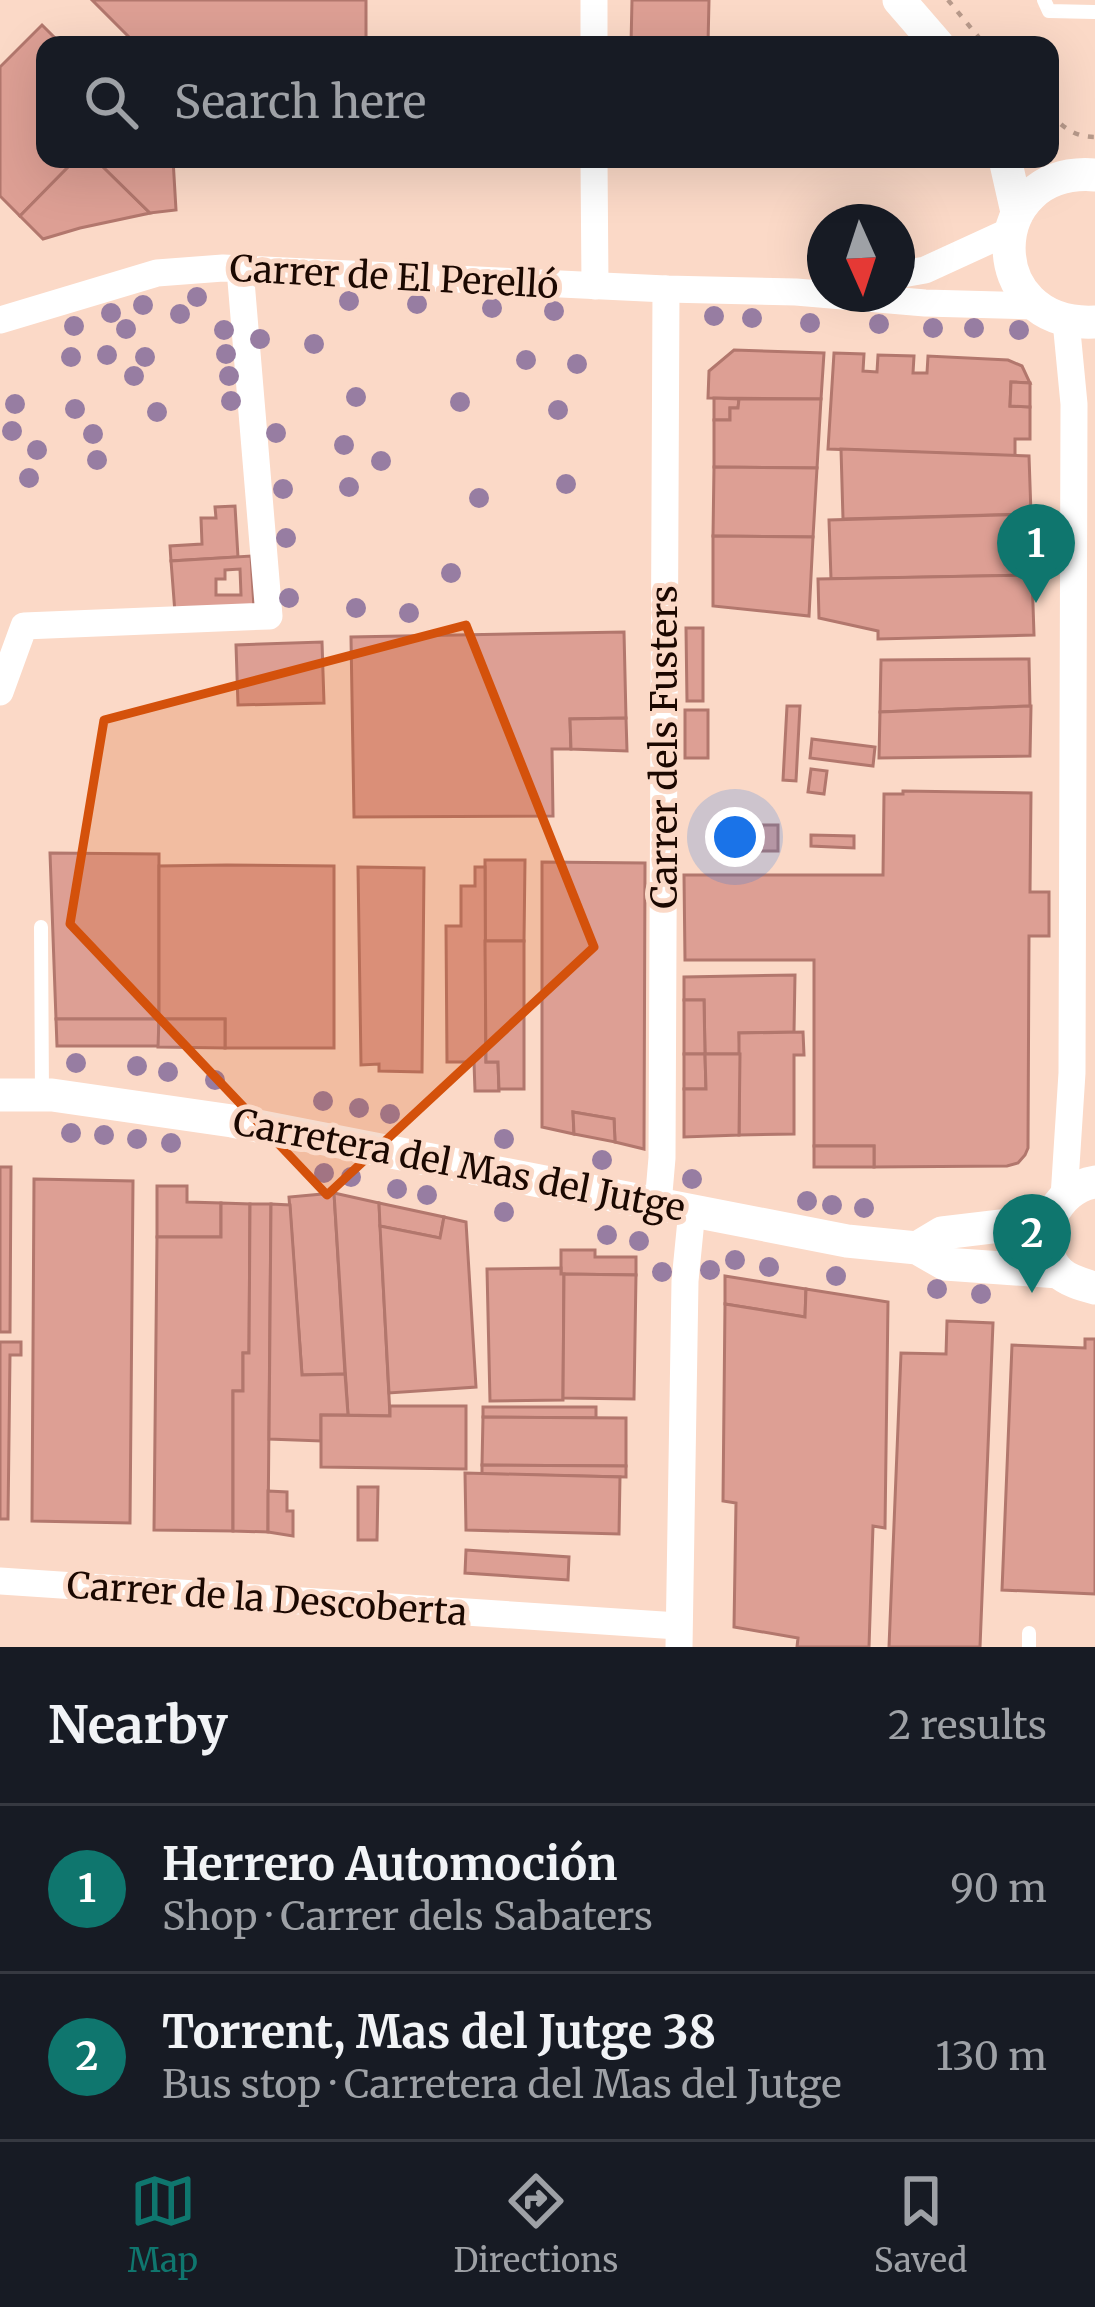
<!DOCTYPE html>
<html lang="en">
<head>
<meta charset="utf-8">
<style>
  body { margin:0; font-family:Merriweather,serif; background:#242831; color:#f1f3f6 }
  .compass { position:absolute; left:807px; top:204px; width:108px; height:108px; border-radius:50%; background:#171b24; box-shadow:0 12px 48px #0002; rotate:177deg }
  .you { position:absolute; left:735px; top:837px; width:42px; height:42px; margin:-30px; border:9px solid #fff; border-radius:50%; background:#1a73e8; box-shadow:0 0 0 18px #1a73e833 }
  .badge { display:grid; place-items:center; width:78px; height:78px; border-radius:50%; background:#0f766e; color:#fff; font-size:39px; font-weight:700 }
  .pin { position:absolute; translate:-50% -99px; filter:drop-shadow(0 3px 6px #0008) }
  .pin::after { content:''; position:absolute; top:63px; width:42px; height:36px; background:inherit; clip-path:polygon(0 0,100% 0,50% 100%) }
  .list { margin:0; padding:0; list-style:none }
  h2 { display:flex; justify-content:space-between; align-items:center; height:156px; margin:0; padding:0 48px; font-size:51px }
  h2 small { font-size:39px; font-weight:400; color:#9ea1a6 }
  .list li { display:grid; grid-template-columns:78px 1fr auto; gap:36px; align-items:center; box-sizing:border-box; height:168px; padding:0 48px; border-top:3px solid #363941 }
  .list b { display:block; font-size:45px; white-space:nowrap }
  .list p { margin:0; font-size:39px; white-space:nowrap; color:#9ea1a6 }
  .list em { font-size:39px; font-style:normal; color:#9ea1a6 }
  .icon { flex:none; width:66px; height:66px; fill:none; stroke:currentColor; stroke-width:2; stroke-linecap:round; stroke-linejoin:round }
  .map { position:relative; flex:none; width:1095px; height:1647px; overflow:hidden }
  .search { position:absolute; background:#171b24; box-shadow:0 12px 48px #0002; left:36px; right:36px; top:36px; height:132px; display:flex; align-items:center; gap:30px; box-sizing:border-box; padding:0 42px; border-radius:24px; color:#9ea1a6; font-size:45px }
  .sheet { height:492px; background:#171b24 }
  nav { display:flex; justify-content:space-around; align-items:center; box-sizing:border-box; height:168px; border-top:3px solid #363941; background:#171b24; font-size:33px; color:#9ea1a6 }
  nav a { display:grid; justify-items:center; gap:6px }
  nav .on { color:#0f766e }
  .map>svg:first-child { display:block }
</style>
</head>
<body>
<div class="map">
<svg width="1095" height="1647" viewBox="0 0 1095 1647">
  <rect width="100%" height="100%" fill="#fbd9c7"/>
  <g fill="#dd9f94" stroke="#b2776d" stroke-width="3" fill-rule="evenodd">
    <path d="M92 0H366V45H137Z"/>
    <path d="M632 0H709L708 45H631Z"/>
    <path d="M42 25 62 45H45V159H76L20 216 0 196V67Z"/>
    <path d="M76 159H95L150 213 80 228 43 239 20 216Z"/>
    <path d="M95 159H173L176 210 150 213Z"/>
    <path d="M254 159H363V166L254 163Z"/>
    <path d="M734 350 824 353 821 399 708 398 709 371Z"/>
    <path d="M834 353 864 354 863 371 877 372 878 355 914 356 913 373H927L928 356 1008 360 1022 366 1030 383 1011 382 1010 406 1030 407V439H1015V456L828 449Z"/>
    <path d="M1011 382 1030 383V407L1010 406Z"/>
    <path d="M714 398 739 399 738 408H730V420H714Z"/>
    <path d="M739 399H821L817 468 714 467V420H730V408H738Z"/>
    <path d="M841 449 1029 456 1031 514 843 519Z"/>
    <path d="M714 467 817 468 813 537 713 536Z"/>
    <path d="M235 506 238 557 171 561 170 546 202 544 201 518H216L215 507Z"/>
    <path d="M1031 514 1032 575 831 579 829 520Z"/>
    <path d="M713 536 813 537 809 616 713 606Z"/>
    <path d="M251 556 254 609 175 613 171 561ZM240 569 241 595H216V579H225V570Z"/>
    <path d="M1032 575 1034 635 878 639V631L819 618 818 579Z"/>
    <path d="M686 628H703V701H687Z"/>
    <path d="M624 632 626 718 570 719 571 749H552L553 816 354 817 351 637Z"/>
    <path d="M322 642 324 703 238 705 236 645Z"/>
    <path d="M1029 659 1030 706 880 712 881 660Z"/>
    <path d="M787 706H800L796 781 783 780Z"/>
    <path d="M1031 706 1030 756 879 758 880 712Z"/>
    <rect x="685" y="710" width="23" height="48"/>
    <path d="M626 718 627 751 571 749 570 719Z"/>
    <path d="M812 739 875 747 873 766 810 758Z"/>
    <path d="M811 769 827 771 824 794 808 792Z"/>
    <path d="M903 791 1031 793 1030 892H1049V936H1029L1028 1148 1025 1155 1018 1163 1007 1166 874 1167V1146H814V960H685L684 875H883L884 794H903Z"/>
    <path d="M756 825H778V851H752L751 830 756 829Z"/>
    <path d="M811 835 854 836V848L811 846Z"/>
    <path d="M50 853 159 854V1019H56Z"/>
    <path d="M485 860H525L524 941H485Z"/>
    <path d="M542 862 645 863 644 1149 615 1142 614 1119 573 1112 574 1134 542 1127Z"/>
    <path d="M227 865 334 866V1048H225V1019H159V866Z"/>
    <path d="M358 867 424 868 422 1072 379 1071V1064L361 1065Z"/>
    <path d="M475 867H485L486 1062H498L499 1091H475L474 1062H447L446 926H461V886H475Z"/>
    <path d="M485 941H524V1089H499L498 1062H486Z"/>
    <path d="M795 975 794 1032 739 1033 740 1054H705L704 1000H684V977Z"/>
    <path d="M684 1000H704L705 1054H684Z"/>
    <path d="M56 1019H159V1046H57Z"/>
    <path d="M159 1019H225V1048L158 1047Z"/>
    <path d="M803 1032 804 1055H794V1134L739 1135V1033Z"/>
    <path d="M684 1054H705L706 1089H684Z"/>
    <path d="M705 1054H740L739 1135 684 1137V1089H706Z"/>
    <path d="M573 1112 614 1119 615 1142 574 1134Z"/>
    <rect x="814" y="1146" width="60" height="21"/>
    <path d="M0 1167H11L10 1332H0Z"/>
    <path d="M34 1179 133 1181 130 1523 32 1521Z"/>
    <path d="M157 1186H187V1202L221 1203V1237H157Z"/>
    <path d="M334 1193 345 1374 302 1375 289 1197Z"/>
    <path d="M334 1193 379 1203 390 1416 348 1415Z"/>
    <path d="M221 1203 250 1204 249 1353H243V1391H233V1531L154 1530 157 1237H221Z"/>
    <path d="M379 1203 444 1217 440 1238 380 1226Z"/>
    <path d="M250 1204H271L268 1532 233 1531V1391H243V1353H249Z"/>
    <path d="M271 1204 290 1205 302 1375 345 1374 348 1415H321V1441L269 1439Z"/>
    <path d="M444 1217 466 1222 476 1387 389 1393 380 1226 440 1238Z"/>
    <path d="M561 1250H595V1257H636V1275L561 1274Z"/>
    <path d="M561 1268V1274H564L563 1400 490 1401 487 1269Z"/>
    <path d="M564 1274 636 1275 634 1399 563 1398Z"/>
    <path d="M725 1276 806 1289 805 1317 725 1304Z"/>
    <path d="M806 1289 888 1302 885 1528 873 1526 869 1647H797L798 1638 734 1627 736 1503 723 1501 725 1304 805 1317Z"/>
    <path d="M947 1321 993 1323 980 1647H889L901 1353 946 1354Z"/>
    <path d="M1085 1339H1095V1594L1002 1590 1012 1345 1085 1348Z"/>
    <path d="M0 1342H21V1355H10L8 1519H0Z"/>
    <path d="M390 1406H466V1469L321 1467V1415L390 1416Z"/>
    <path d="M483 1407H596V1418L483 1417Z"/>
    <path d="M483 1417 626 1418V1466L482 1465Z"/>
    <path d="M482 1465 626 1466V1477L482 1474Z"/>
    <path d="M465 1473 620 1477 619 1534 466 1530Z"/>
    <path d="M358 1487H378L377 1540H358Z"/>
    <path d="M268 1491 287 1492V1511H293V1536L268 1532Z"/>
    <path d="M466 1550 569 1557 568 1580 465 1573Z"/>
  </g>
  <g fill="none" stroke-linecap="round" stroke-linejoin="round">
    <g stroke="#b89a8b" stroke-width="4.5" stroke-dasharray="6 9" stroke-linecap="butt">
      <path d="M948 0 985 45"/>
      <path d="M1050 114C1064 128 1075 137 1095 137"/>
    </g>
    <g stroke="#fff" stroke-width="14">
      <path d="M1044 0 1049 11 1094 12"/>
      <path d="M41 927 42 1095"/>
      <path d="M1029 1647V1633"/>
    </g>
    <g stroke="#fff" stroke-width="27">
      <path d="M594 0V45"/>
      <path d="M594 159 595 286"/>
      <path d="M897 275 925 270 1010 231"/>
      <path d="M0 320 157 273 223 268 666 289 796 292 925 303 1035 306"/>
      <path d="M0 692 24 626 269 616 240 269"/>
      <path d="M1064 1197 1072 1073 1074 404 1066 321"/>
      <path d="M658 1204 662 1158 666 289"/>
      <path d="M0 1581 678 1626"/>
      <path d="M679 1647 685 1281 692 1210"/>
    </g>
    <g stroke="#fff" stroke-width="33">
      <path d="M899 0 938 45"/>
      <path d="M1005 159 1017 212"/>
      <path d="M1095 175C982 166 979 328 1095 322"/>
      <path d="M0 1095H52L232 1121 847 1241 917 1248 945 1264 1059 1272"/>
      <path d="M1095 1182C1056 1187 1029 1242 1059 1272 1068 1281 1084 1285 1095 1288"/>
      <path d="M917 1248 942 1233 1050 1220"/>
    </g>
  </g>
  <g fill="#977da2">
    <circle cx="197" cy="297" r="10"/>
    <circle cx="349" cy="301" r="10"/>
    <circle cx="417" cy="304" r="10"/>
    <circle cx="143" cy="305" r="10"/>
    <circle cx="492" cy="308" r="10"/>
    <circle cx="554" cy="311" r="10"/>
    <circle cx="111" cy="313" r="10"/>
    <circle cx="180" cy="314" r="10"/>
    <circle cx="714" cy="316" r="10"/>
    <circle cx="752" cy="318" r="10"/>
    <circle cx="810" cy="323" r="10"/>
    <circle cx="879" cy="324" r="10"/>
    <circle cx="74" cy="326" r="10"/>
    <circle cx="933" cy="328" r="10"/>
    <circle cx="974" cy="328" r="10"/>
    <circle cx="126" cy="329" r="10"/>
    <circle cx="224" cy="330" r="10"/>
    <circle cx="1019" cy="330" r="10"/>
    <circle cx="260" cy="339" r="10"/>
    <circle cx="314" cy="344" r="10"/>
    <circle cx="226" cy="354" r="10"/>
    <circle cx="107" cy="355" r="10"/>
    <circle cx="71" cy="357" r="10"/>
    <circle cx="145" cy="357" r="10"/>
    <circle cx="526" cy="360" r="10"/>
    <circle cx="577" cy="364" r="10"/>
    <circle cx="134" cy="376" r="10"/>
    <circle cx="229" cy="376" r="10"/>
    <circle cx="356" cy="397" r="10"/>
    <circle cx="231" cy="401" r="10"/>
    <circle cx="460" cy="402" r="10"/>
    <circle cx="15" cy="404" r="10"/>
    <circle cx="75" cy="409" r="10"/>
    <circle cx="558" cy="410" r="10"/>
    <circle cx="157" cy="412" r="10"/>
    <circle cx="12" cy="431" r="10"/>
    <circle cx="276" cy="433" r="10"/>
    <circle cx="93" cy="434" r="10"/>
    <circle cx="344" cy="445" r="10"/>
    <circle cx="37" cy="450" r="10"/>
    <circle cx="97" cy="460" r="10"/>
    <circle cx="381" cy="461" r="10"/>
    <circle cx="29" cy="478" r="10"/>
    <circle cx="566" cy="484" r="10"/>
    <circle cx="349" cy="487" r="10"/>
    <circle cx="283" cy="489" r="10"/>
    <circle cx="479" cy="498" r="10"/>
    <circle cx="286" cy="538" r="10"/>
    <circle cx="451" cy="573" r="10"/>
    <circle cx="289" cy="598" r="10"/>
    <circle cx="356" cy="608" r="10"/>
    <circle cx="409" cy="613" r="10"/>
    <circle cx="76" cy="1063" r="10"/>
    <circle cx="137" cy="1066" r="10"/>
    <circle cx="168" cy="1072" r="10"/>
    <circle cx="215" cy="1080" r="10"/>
    <circle cx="323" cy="1101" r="10"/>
    <circle cx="359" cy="1108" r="10"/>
    <circle cx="390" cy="1114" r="10"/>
    <circle cx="71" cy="1133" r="10"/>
    <circle cx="104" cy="1135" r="10"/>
    <circle cx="137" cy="1139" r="10"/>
    <circle cx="504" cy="1139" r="10"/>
    <circle cx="171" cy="1143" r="10"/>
    <circle cx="602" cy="1160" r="10"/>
    <circle cx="324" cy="1173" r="10"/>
    <circle cx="351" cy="1177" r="10"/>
    <circle cx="692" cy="1179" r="10"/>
    <circle cx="397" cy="1189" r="10"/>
    <circle cx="427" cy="1195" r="10"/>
    <circle cx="807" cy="1201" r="10"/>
    <circle cx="832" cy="1205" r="10"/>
    <circle cx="864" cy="1208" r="10"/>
    <circle cx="504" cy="1212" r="10"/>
    <circle cx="607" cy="1235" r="10"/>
    <circle cx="639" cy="1241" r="10"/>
    <circle cx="735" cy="1260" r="10"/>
    <circle cx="769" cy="1267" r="10"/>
    <circle cx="710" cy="1270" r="10"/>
    <circle cx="662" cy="1272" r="10"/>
    <circle cx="836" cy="1276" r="10"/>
    <circle cx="937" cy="1289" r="10"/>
    <circle cx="981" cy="1294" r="10"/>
  </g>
  <path fill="#d4510b" fill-opacity="0.2" stroke="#d4510b" stroke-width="9" stroke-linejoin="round" d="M466 625 594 947 327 1195 70 924 104 720Z"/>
  <g text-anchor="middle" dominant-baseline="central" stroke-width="10" stroke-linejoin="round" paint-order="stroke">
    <g font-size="36" fill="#1b0801" stroke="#fbd9c7">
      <text transform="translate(394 277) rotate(3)">Carrer de El Perelló</text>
      <text transform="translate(664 747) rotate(-90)">Carrer dels Fusters</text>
      <text transform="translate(459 1165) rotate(11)">Carretera del Mas del Jutge</text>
      <text transform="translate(267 1599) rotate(4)">Carrer de la Descoberta</text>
    </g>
  </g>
</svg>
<svg class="compass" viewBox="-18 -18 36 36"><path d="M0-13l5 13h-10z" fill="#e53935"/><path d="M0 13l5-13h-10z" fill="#9ea1a6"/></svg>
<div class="you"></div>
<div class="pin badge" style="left:1036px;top:603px">1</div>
<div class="pin badge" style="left:1032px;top:1293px">2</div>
<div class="search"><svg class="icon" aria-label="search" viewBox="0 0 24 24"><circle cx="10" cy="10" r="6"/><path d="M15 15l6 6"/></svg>Search here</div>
</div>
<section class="sheet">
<h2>Nearby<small>2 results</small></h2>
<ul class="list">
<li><span class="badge">1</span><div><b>Herrero Automoción</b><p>Shop · Carrer dels Sabaters</p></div><em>90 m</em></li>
<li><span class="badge">2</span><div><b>Torrent, Mas del Jutge 38</b><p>Bus stop · Carretera del Mas del Jutge</p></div><em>130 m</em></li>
</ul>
</section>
<nav>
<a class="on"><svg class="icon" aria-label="map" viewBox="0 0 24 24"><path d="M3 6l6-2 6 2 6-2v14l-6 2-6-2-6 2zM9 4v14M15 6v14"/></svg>Map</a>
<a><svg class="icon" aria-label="directions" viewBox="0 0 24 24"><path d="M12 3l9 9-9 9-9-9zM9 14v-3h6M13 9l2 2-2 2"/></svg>Directions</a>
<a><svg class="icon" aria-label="saved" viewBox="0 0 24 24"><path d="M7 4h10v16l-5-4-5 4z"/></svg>Saved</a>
</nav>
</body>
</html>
